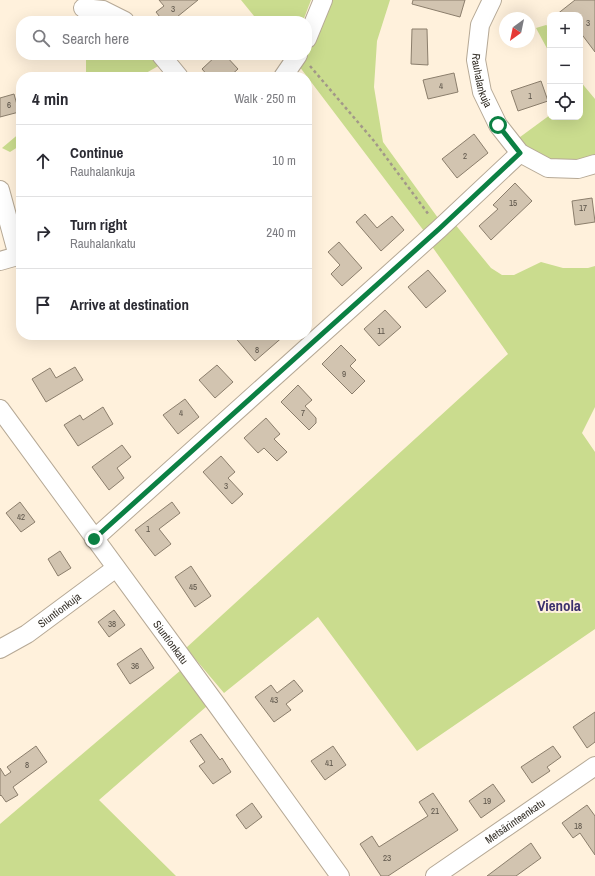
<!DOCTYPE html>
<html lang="en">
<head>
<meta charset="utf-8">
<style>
  body { margin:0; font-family:"Archivo Narrow",sans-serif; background:#f7f7f7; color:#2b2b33 }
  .controls { position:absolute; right:12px; top:12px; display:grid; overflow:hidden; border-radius:8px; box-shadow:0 4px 16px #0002 }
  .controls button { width:36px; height:36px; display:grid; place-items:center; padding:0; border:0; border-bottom:1px solid #e1e1e2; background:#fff; color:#2b2b33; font:20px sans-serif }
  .compass { position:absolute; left:499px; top:12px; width:36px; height:36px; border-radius:50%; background:#fff; box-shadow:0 4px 16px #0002; rotate:213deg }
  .stop { position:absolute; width:12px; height:12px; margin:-9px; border:3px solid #0b8043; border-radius:50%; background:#fff }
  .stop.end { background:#0b8043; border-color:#fff; box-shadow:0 1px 4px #0008 }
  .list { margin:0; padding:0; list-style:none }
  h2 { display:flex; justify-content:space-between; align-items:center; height:52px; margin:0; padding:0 16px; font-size:17px }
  h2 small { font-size:13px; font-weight:400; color:#7c7c81 }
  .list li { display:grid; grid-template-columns:26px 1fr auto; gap:12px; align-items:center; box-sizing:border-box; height:72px; padding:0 16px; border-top:1px solid #e1e1e2 }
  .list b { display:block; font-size:15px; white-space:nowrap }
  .list p { margin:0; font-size:13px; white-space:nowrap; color:#7c7c81 }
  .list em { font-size:13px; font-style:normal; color:#7c7c81 }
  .icon { flex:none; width:22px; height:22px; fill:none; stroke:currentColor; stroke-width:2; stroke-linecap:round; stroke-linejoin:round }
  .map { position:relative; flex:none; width:595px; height:876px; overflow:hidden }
  .search { position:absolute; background:#fff; box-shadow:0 4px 16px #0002; left:16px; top:16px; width:296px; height:44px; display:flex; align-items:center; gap:10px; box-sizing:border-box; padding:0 14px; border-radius:16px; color:#7c7c81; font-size:15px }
  .panel { position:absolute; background:#fff; box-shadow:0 4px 16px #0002; left:16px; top:72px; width:296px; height:268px; border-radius:16px }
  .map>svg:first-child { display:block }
</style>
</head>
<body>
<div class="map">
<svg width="595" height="876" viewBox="0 0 595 876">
  <rect width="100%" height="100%" fill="#fff1dc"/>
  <g fill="#cadc8e">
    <path d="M241 0H311L303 21H258Z"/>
    <path d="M332 0H390L377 41 374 87 383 142 438 218 424 231 299 66C312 46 323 24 332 0Z"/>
    <path d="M546 25 550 27V54L536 28Z"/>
    <path d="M86 55H151L160 65 139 77H86Z"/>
    <path d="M580 81 595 99V156L589 161 555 162 539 156 516 140 550 115V117H580Z"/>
    <path d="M21 132V145L10 152 2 148Z"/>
    <path d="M454 223 491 268 502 275H514L541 262 563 268H588L595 266V407L582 433 595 452V629L417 751 318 617 224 693 186 648 508 354 431 245Z"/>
    <path d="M181 670 207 706 99 800 176 876H0V824Z"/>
  </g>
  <g fill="#d2c4b0" stroke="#8b7e6c">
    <path d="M159 0H198L172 21H163L156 12 164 6Z"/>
    <path d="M413 0H465L460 17 412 4Z"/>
    <path d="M575 0H595V52L580 32V15H556Z"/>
    <path d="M412 29H427L428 65 411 64Z"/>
    <path d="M217 55H225L238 69 229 77H209L202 69Z"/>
    <path d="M454 73 458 92 428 99 423 80Z"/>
    <path d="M541 81 548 101 518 111 511 91Z"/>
    <path d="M14 94 19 112 0 117V98Z"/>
    <path d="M474 134 488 153 457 178 442 159Z"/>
    <path d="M515 183 532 201 491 240 479 226 498 209 493 205Z"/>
    <path d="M592 198 595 222 575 225 572 201Z"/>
    <path d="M365 214 377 228 392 216 404 230 381 251 356 222Z"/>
    <path d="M339 242 362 268 342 286 331 274 340 265 328 252Z"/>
    <path d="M428 270 446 291 426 308 408 287Z"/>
    <path d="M385 310 401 327 379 346 364 329Z"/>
    <path d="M233 335H285L255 361Z"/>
    <path d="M341 345 356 360 350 366 365 381 352 394 322 364Z"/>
    <path d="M217 365 233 382 215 398 199 380Z"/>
    <path d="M75 367 83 380 46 402 32 379 50 368 56 378Z"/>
    <path d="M298 385 312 400 305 406 316 418V423L309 430 281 402Z"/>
    <path d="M185 399 199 417 178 434 163 415Z"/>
    <path d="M103 407 113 424 78 446 64 425 80 415 83 420Z"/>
    <path d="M266 418 280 434 274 439 287 452 277 461 264 448 258 453 244 438Z"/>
    <path d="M122 445 131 457 117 468 124 478 109 490 92 467Z"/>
    <path d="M221 456 235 472 228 478 243 494 232 504 203 472Z"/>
    <path d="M20 502 35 522 21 532 6 513Z"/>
    <path d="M172 502 180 513 159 529 171 544 155 556 135 530Z"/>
    <path d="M60 551 71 568 58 576 48 559Z"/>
    <path d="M191 566 211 596 195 607 175 577Z"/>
    <path d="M114 610 125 625 109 637 98 622Z"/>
    <path d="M141 648 154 668 130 684 117 664Z"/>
    <path d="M294 680 303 691 286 704 291 710 274 722 255 697 271 685 277 693Z"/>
    <path d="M595 712V742L587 748 573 727Z"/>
    <path d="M201 734 220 760 222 758 231 772 213 784 199 766 205 762 190 741Z"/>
    <path d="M36 746 47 762 13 787 18 795 6 802 1 795 0 796V768L5 776 11 772 7 767Z"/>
    <path d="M333 746 346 765 325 780 311 761Z"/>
    <path d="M553 746 561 757 547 767 550 771 532 783 521 767Z"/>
    <path d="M493 784 505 801 481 818 469 801Z"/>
    <path d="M433 793 458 830 388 876H381L360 844 372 836 379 847 428 816 419 802Z"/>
    <path d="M252 803 262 817 246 829 236 815Z"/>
    <path d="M587 805 595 816V855L580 833 573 838 562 823Z"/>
    <path d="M531 843 541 858 516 876H487Z"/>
  </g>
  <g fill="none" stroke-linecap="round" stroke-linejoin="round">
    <defs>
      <g id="minor">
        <path id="s1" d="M492 0 480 25 476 60 482 92 498 125 520 153 548 168 578 169 595 164"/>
        <path d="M83 8 103 10 125 21"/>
        <path d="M307 39 323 0"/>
        <path d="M161 55 179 77"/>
        <path d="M283 77 298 55"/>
        <path d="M0 190 18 256"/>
        <path d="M0 261 21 255"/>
        <path id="s2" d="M0 409 219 708 340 876"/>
        <path d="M94 539 439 229 520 153"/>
        <path id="s3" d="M0 649 27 634 116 568"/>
        <path id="s4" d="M435 876 595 766"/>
      </g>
    </defs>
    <use href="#minor" stroke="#b6a996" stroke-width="20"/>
    <path stroke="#a29889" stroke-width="2.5" stroke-dasharray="3 3" stroke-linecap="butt" d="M310 66 374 141 429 215"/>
    <use href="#minor" stroke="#fff" stroke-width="18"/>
  </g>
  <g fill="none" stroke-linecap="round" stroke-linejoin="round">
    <path stroke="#0b8043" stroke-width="5" d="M94 539 439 229 520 153 498 125"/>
  </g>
  <g text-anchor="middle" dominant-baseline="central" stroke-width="4" stroke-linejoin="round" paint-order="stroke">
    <g font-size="9" fill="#5c5449">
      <text x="173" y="9">3</text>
      <text x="588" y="23">3</text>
      <text x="441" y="86">4</text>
      <text x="530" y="96">1</text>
      <text x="9" y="105">6</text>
      <text x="465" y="156">2</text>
      <text x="513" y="203">15</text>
      <text x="583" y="208">17</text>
      <text x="381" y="331">11</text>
      <text x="257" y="350">8</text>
      <text x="344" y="374">9</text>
      <text x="181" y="413">4</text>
      <text x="303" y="413">7</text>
      <text x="226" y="486">3</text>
      <text x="21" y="517">42</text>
      <text x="148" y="529">1</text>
      <text x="193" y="587">45</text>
      <text x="112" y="624">38</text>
      <text x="135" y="666">36</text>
      <text x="274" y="700">43</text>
      <text x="329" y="763">41</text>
      <text x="27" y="765">8</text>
      <text x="487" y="801">19</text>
      <text x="435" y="811">21</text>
      <text x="578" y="826">18</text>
      <text x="387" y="858">23</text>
    </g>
    <g font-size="11" fill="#342f27" stroke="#fff1dc">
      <text stroke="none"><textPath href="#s1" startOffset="84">Rauhalankuja</textPath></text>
      <text stroke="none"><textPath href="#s3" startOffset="71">Siuntionkuja</textPath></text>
      <text stroke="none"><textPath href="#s2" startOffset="289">Siuntionkatu</textPath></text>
      <text stroke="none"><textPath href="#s4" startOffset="97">Metsärinteenkatu</textPath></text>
    </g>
    <g font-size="15" font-weight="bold" fill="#3c316d" stroke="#fff1dc">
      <text x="559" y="605">Vienola</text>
    </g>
  </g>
</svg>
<div class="controls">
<button>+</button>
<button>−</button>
<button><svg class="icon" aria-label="locate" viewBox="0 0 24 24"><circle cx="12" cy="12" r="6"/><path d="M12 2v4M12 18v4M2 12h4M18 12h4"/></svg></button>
</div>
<svg class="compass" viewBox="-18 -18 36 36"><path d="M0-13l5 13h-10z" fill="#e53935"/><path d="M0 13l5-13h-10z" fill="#7c7c81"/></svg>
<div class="stop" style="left:498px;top:125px"></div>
<div class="stop end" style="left:94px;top:539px"></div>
<div class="search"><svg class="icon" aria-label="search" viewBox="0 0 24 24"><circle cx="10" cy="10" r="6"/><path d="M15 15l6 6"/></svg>Search here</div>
<section class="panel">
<h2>4 min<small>Walk · 250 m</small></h2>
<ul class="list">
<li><svg class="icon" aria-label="ahead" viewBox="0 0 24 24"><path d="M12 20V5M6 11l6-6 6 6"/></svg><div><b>Continue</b><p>Rauhalankuja</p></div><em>10 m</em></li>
<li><svg class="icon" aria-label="right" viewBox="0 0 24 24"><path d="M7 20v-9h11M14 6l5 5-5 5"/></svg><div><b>Turn right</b><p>Rauhalankatu</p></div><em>240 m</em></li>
<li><svg class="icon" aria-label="arrive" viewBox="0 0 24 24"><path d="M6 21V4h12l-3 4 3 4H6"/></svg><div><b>Arrive at destination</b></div></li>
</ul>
</section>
</div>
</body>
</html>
